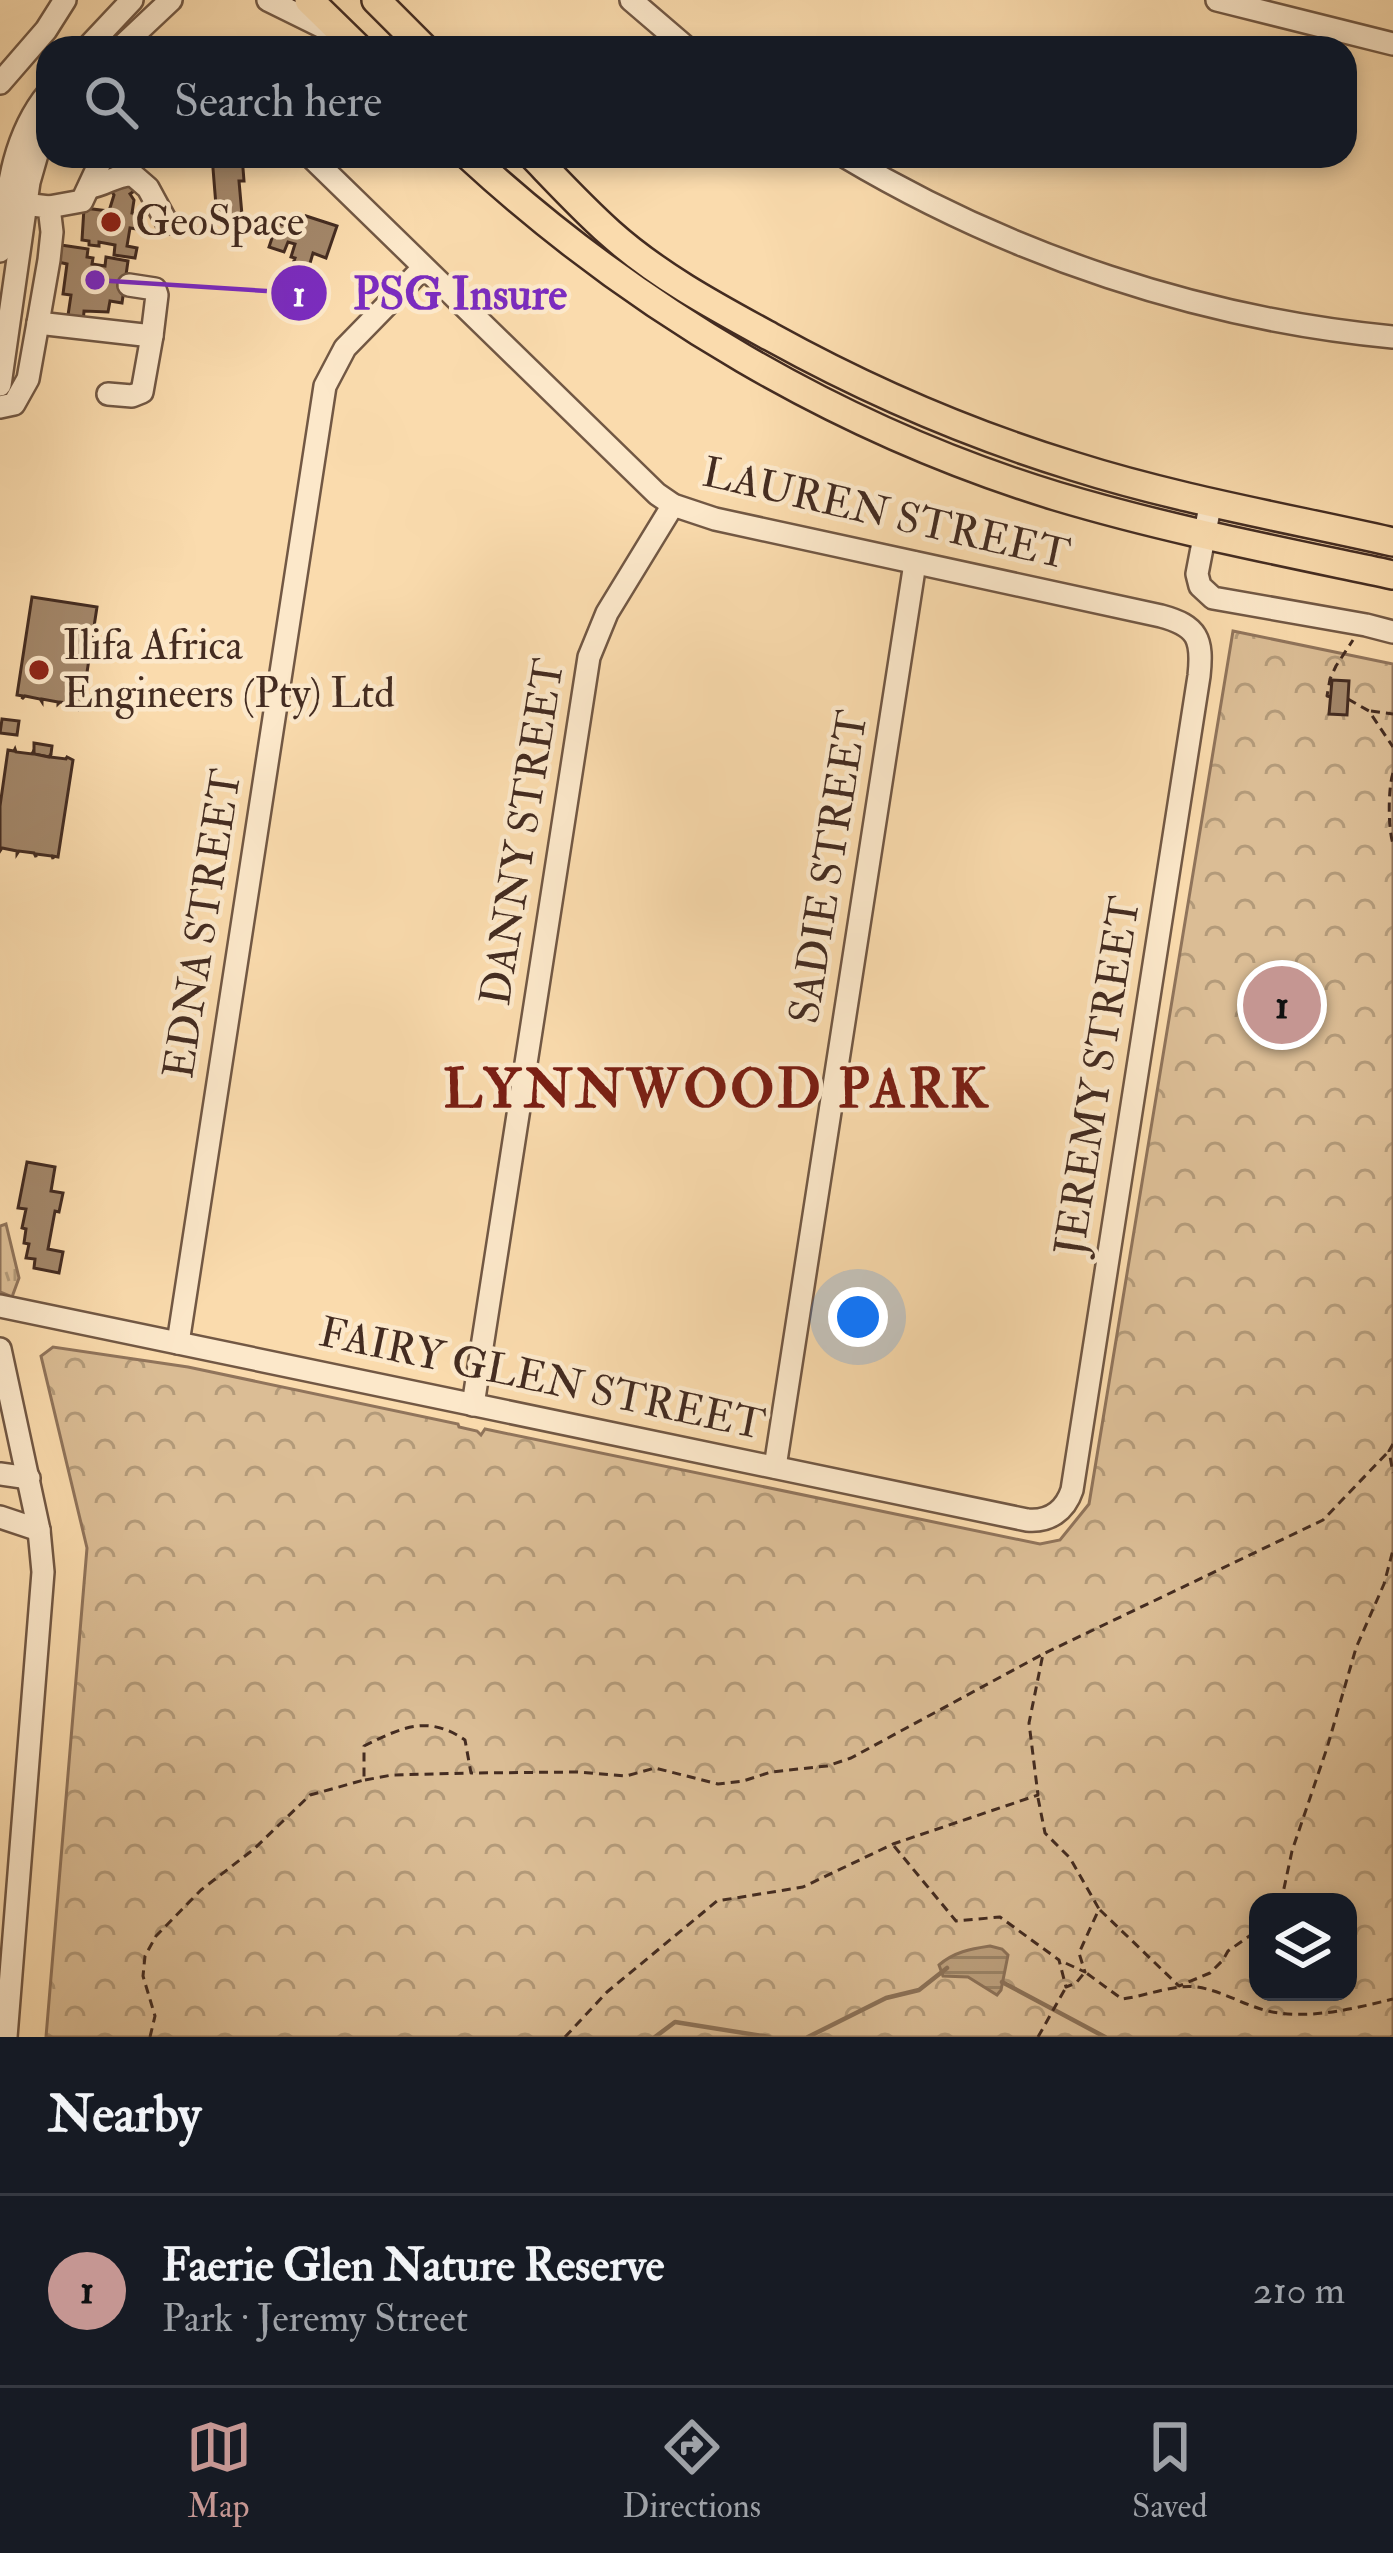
<!DOCTYPE html>
<html lang="en">
<head>
<meta charset="utf-8">
<style>
  body { margin:0; font-family:"IM FELL Double Pica",serif; background:#20242c; color:#f1f3f6 }
  .controls { position:absolute; right:36px; bottom:36px; display:grid; overflow:hidden; border-radius:24px; box-shadow:0 6px 18px #0003 }
  .controls button { width:108px; height:108px; display:grid; place-items:center; padding:0; border:0; border-bottom:3px solid #363941; background:#171b24; color:#f1f3f6; font:60px sans-serif }
  .you { position:absolute; left:858px; top:1317px; width:42px; height:42px; margin:-30px; border:9px solid #fff; border-radius:50%; background:#1a73e8; box-shadow:0 0 0 18px #1a73e833 }
  .badge { display:grid; place-items:center; width:78px; height:78px; border-radius:50%; background:#c59692; color:#111; font-size:39px; font-weight:700 }
  .pin { position:absolute; translate:-50% -50%; border:6px solid #fff; box-shadow:0 3px 12px #0006 }
  .list { margin:0; padding:0; list-style:none }
  h2 { display:flex; justify-content:space-between; align-items:center; height:156px; margin:0; padding:0 48px; font-size:51px }
  h2 small { font-size:39px; font-weight:400; color:#9ea1a6 }
  .list li { display:grid; grid-template-columns:78px 1fr auto; gap:36px; align-items:center; box-sizing:border-box; height:192px; padding:0 48px; border-top:3px solid #363941 }
  .list b { display:block; font-size:45px; white-space:nowrap }
  .list p { margin:0; font-size:39px; white-space:nowrap; color:#9ea1a6 }
  .list em { font-size:39px; font-style:normal; color:#9ea1a6 }
  .icon { flex:none; width:66px; height:66px; fill:none; stroke:currentColor; stroke-width:2; stroke-linecap:round; stroke-linejoin:round }
  .map { position:relative; flex:none; width:1393px; height:2037px; overflow:hidden }
  .search { position:absolute; background:#171b24; box-shadow:0 6px 18px #0003; left:36px; right:36px; top:36px; height:132px; display:flex; align-items:center; gap:30px; box-sizing:border-box; padding:0 42px; border-radius:36px; color:#9ea1a6; font-size:45px }
  .sheet { height:348px; background:#171b24 }
  nav { display:flex; justify-content:space-around; align-items:center; box-sizing:border-box; height:168px; border-top:3px solid #363941; background:#171b24; font-size:33px; color:#9ea1a6 }
  nav a { display:grid; justify-items:center; gap:6px }
  nav .on { color:#c59692 }
  .map>svg:first-child { display:block }
</style>
</head>
<body>
<div class="map">
<svg width="1393" height="2037" viewBox="0 0 1393 2037">
  <defs>
    <pattern id="grass-tufts" width="24" height="20" patternUnits="userSpaceOnUse" patternTransform="scale(3)"><rect width="24" height="20" fill="#dbbd95"/><path d="M3 7l-1-3M5 7V3M7 7l1-3M15 17l-1-3M17 17v-4M19 17l1-3" fill="none" stroke="#b39a79"/></pattern>
    <pattern id="park-crowns" width="20" height="18" patternUnits="userSpaceOnUse" patternTransform="scale(3)"><rect width="20" height="18" fill="#dbbd95"/><path d="M2 6a3 3 0 1 1 6 0M12 15a3 3 0 1 1 6 0" fill="none" stroke="#b39a79"/></pattern>
    <pattern id="water-rules" width="6" height="5" patternUnits="userSpaceOnUse" patternTransform="scale(3)"><rect width="6" height="5" fill="#bca07d"/><path d="M0 2.5h6" fill="none" stroke="#9a8366"/></pattern>
  </defs>
  <rect width="100%" height="100%" fill="#fadbad"/>
  <filter id="stains"><feTurbulence type="fractalNoise" baseFrequency=".00167" numOctaves="4"/><feColorMatrix values="0 0 0 0 .2 0 0 0 0 .09 0 0 0 0 .02 0 0 0 .5 -.17"/></filter>
  <radialGradient id="worn" r=".72"><stop offset=".6" stop-color="#630" stop-opacity="0"/><stop offset="1" stop-color="#630" stop-opacity=".3"/></radialGradient>
  <path fill="url(#grass-tufts)" stroke="#90745b" stroke-width="3" d="M6 1224 19 1278 12 1297 0 1292V1226Z"/>
  <path fill="url(#park-crowns)" stroke="#90745b" stroke-width="3" fill-rule="evenodd" d="M1233 631 1393 664V2037H46L87 1548 41 1356 53 1347 188 1367 458 1424 459 1427 477 1431 481 1435 485 1429 1040 1544 1060 1540 1089 1504ZM1258 1902H1348V1992H1258Z"/>
  <path fill="url(#water-rules)" stroke="#8c7258" stroke-width="3" d="M990 1946 1002 1949 1008 1955 1001 1990 997 1995 968 1977 943 1976 939 1965C954 1952 970 1949 990 1946Z"/>
  <g fill="none" stroke-linecap="round" stroke-linejoin="round">
    <g stroke="#8c7258" stroke-width="4.5">
      <path d="M1002 1982 1105 2037"/>
      <path d="M655 2037 675 2022 769 2037"/>
      <path d="M808 2037 886 1998 919 1990 947 1968"/>
      <path d="M1392 2037H1393"/>
    </g>
  </g>
  <g fill="#a3876a" stroke="#442c21" stroke-width="3">
    <path d="M212 156H242L244 181H239L242 215 217 218Z"/>
    <path d="M128 175 137 189 130 194 134 200 132 213 139 214 137 229 130 228 127 246 137 248 135 258 114 255 115 245 99 242V246L89 245V241L82 240 84 208 109 211 114 195 109 188Z"/>
    <path d="M292 215 305 219 306 216 337 226 326 258 313 253 306 277 290 271 295 258 291 257 295 244 288 242 284 252 269 247 277 223 288 226Z"/>
    <path d="M61 245 88 249 87 257 93 258 92 264 105 266 106 257 128 261 122 303 110 301 108 312 84 311 83 324 67 322 71 295 63 294 67 264 58 262Z"/>
    <path d="M32 597 97 607 82 705 77 704V707L75 704 60 702 58 704V702L42 699V702L40 699 25 696 22 699 23 696 17 695Z"/>
    <path d="M1332 680 1349 681 1347 715 1329 714Z"/>
    <path d="M2 719 19 721 17 735 0 733Z"/>
    <path d="M34 743 52 746 51 754 49 757 34 754Z"/>
    <path d="M15 749 16 752 32 754 33 752 34 754 49 757 51 754 50 757 66 759 67 757 73 760 58 857 53 856V859L52 856 36 854V857L34 853 19 851 17 854V851L2 848 0 851V806L8 750 14 751Z"/>
    <path d="M27 1162 55 1167 51 1191 63 1193 59 1212 55 1211 48 1249 63 1252 59 1273 34 1268 35 1259 26 1258 29 1244 24 1243 26 1229 22 1228 26 1209 18 1208Z"/>
  </g>
  <g fill="none" stroke-linecap="round" stroke-linejoin="round">
    <defs>
      <g id="minor">
        <path d="M268 0 333 32"/>
        <path d="M631 0 687 48"/>
        <path d="M1217 0 1393 44"/>
        <path d="M87 48 132 0"/>
        <path d="M120 48 171 0"/>
        <path d="M0 83 46 30 65 0"/>
        <path d="M844 156C1010 255 1201 319 1393 337"/>
        <path d="M90 187C106 185 116 174 133 175L148 188 167 223"/>
        <path d="M49 207 82 201 103 156"/>
        <path d="M0 251C7 196 11 138 48 93"/>
        <path d="M38 323 152 336 157 295 155 289 129 285"/>
        <path d="M0 385 29 182 39 147 48 129"/>
        <path d="M108 394 132 396 142 392 152 336"/>
        <path d="M0 407 14 404 28 379 38 323 49 260 52 232 49 207 7 202"/>
        <path d="M1211 501 1197 574 1200 586 1213 598 1366 625 1393 632"/>
        <path d="M0 1306 1027 1520C1049 1522 1065 1511 1072 1490L1199 676C1203 639 1198 626 1161 616L715 519 673 505 657 494 310 156"/>
        <path d="M178 1343 325 386 345 348 423 268"/>
        <path d="M0 1349 39 1530 43 1572 6 2037"/>
        <path d="M473 1405 589 657 607 613 673 505"/>
        <path d="M775 1467 915 563"/>
        <path d="M0 1474 29 1478"/>
        <path d="M0 1517 39 1530"/>
      </g>
      <g id="major">
        <path d="M309 0 358 48"/>
        <path d="M376 0 424 48"/>
        <path d="M469 156C635 309 840 430 1056 496 1166 529 1280 551 1393 575"/>
        <path d="M533 156C558 182 583 209 610 233 658 276 716 307 771 337 867 390 969 434 1073 466 1177 499 1287 518 1393 542"/>
      </g>
    </defs>
    <use href="#minor" stroke="#725844" stroke-width="26"/>
    <use href="#major" stroke="#442c21" stroke-width="32"/>
    <g stroke="#442c21" stroke-width="3" stroke-dasharray="9 6" stroke-linecap="butt">
      <path d="M1331 697 1327 696 1330 679 1336 666 1353 640"/>
      <path d="M1348 699 1369 711 1393 747"/>
      <path d="M1371 711 1393 714"/>
      <path d="M1393 773C1388 789 1388 828 1393 844"/>
      <path d="M1393 1444 1389 1451 1393 1473"/>
      <path d="M365 1780 392 1775 469 1773"/>
      <path d="M1038 1798 1045 1833 1070 1858 1099 1909 1079 1953 1085 1972 1061 1961"/>
      <path d="M894 1846 956 1921 1000 1917 1059 1960 1066 1987 1076 1983 1085 1972 1122 1999C1147 1996 1172 1984 1197 1987 1225 1991 1251 2010 1279 2013 1316 2018 1357 2008 1393 1999"/>
      <path d="M1277 1902 1283 1893 1292 1851 1327 1748 1356 1648 1384 1584 1393 1550"/>
      <path d="M1100 1910 1179 1986 1210 1973 1223 1960 1228 1951 1258 1930"/>
      <path d="M150 2037 155 2016 143 1976 145 1956 156 1936 201 1890 254 1849 310 1795 364 1780V1746C401 1728 427 1714 465 1740L471 1773 578 1772 626 1776 655 1768 718 1784 743 1781 771 1772 827 1766 851 1758 1043 1654"/>
      <path d="M565 2037 607 1992 717 1901 803 1887 893 1844 1038 1795 1029 1723 1043 1654 1323 1520 1389 1451"/>
      <path d="M1038 2037 1065 1989"/>
    </g>
    <use href="#minor" stroke="#fce8ca" stroke-width="21"/>
    <use href="#major" stroke="#fadbad" stroke-width="27"/>
  </g>
  <g fill="#8f2418" stroke="#fce8ca" stroke-width="4.5">
    <circle cx="111" cy="222" r="12"/>
    <circle cx="39" cy="670" r="12"/>
  </g>
  <g text-anchor="middle" dominant-baseline="central" stroke-width="9" stroke-linejoin="round" paint-order="stroke">
    <g font-size="42" fill="#442c21" stroke="#fce8ca" text-anchor="start">
      <text x="135" y="222">GeoSpace</text>
      <text x="63" y="646">Ilifa Africa<tspan x="63" dy="48">Engineers (Pty) Ltd</tspan></text>
    </g>
    <g font-size="42" fill="#442c21" stroke="#fce8ca">
      <text transform="translate(886 514) rotate(13)">LAUREN STREET</text>
      <text transform="translate(523 832) rotate(-81)">DANNY STREET</text>
      <text transform="translate(829 867) rotate(-81)">SADIE STREET</text>
      <text transform="translate(203 924) rotate(-81)">EDNA STREET</text>
      <text transform="translate(1098 1076) rotate(-81)">JEREMY STREET</text>
      <text transform="translate(542 1379) rotate(12)">FAIRY GLEN STREET</text>
    </g>
    <g font-size="54" font-weight="bold" letter-spacing="3" fill="#7a1f14" stroke="#fce8ca">
      <text x="717" y="1090">LYNNWOOD PARK</text>
    </g>
  </g>
  <path fill="none" stroke="#7b2cbf" stroke-width="4.5" d="M95 280L299 293"/>
  <g fill="#7b2cbf" stroke="#fce8ca" stroke-width="4.5">
    <circle cx="95" cy="280" r="12"/>
    <circle cx="299" cy="293" r="30"/>
  </g>
  <g font-size="36" text-anchor="middle" font-weight="bold" fill="#fff">
    <text x="299" y="306">1</text>
  </g>
  <g font-size="45" text-anchor="middle" font-weight="bold" fill="#7b2cbf" stroke="#fce8ca" stroke-width="9" stroke-linejoin="round" paint-order="stroke">
    <text x="460" y="309">PSG Insure</text>
  </g>
  <rect width="100%" height="100%" filter="url(#stains)"/>
  <rect width="100%" height="100%" fill="url(#worn)"/>
</svg>
<div class="controls">
<button><svg class="icon" aria-label="layers" viewBox="0 0 24 24"><path d="M12 4l9 5-9 5-9-5zM3 14l9 5 9-5"/></svg></button>
</div>
<div class="you"></div>
<div class="pin badge" style="left:1282px;top:1005px">1</div>
<div class="search"><svg class="icon" aria-label="search" viewBox="0 0 24 24"><circle cx="10" cy="10" r="6"/><path d="M15 15l6 6"/></svg>Search here</div>
</div>
<section class="sheet">
<h2>Nearby<small></small></h2>
<ul class="list">
<li><span class="badge">1</span><div><b>Faerie Glen Nature Reserve</b><p>Park · Jeremy Street</p></div><em>210 m</em></li>
</ul>
</section>
<nav>
<a class="on"><svg class="icon" aria-label="map" viewBox="0 0 24 24"><path d="M3 6l6-2 6 2 6-2v14l-6 2-6-2-6 2zM9 4v14M15 6v14"/></svg>Map</a>
<a><svg class="icon" aria-label="directions" viewBox="0 0 24 24"><path d="M12 3l9 9-9 9-9-9zM9 14v-3h6M13 9l2 2-2 2"/></svg>Directions</a>
<a><svg class="icon" aria-label="saved" viewBox="0 0 24 24"><path d="M7 4h10v16l-5-4-5 4z"/></svg>Saved</a>
</nav>
</body>
</html>
